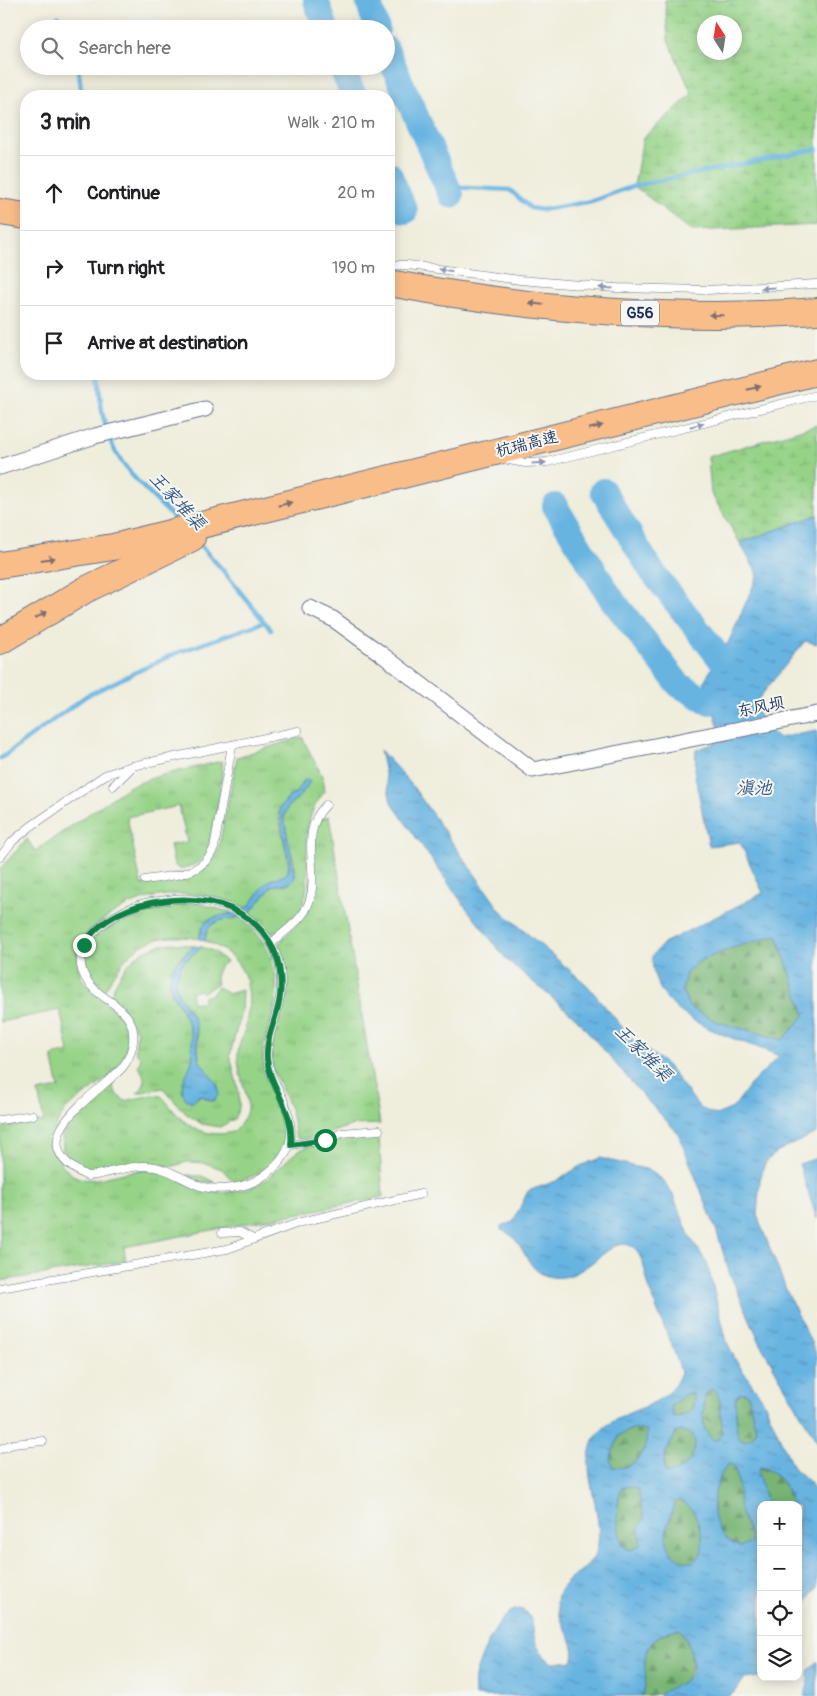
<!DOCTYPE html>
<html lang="en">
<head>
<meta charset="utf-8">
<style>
  body { margin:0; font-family:Pangolin,"LXGW WenKai TC",sans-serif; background:#f6f6f6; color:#202124 }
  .controls { position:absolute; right:15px; bottom:15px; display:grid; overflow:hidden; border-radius:10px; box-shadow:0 2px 12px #0003 }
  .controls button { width:45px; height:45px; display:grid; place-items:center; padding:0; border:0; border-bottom:1px solid #e0e0e0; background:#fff; color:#202124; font:25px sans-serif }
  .compass { position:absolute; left:697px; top:15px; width:45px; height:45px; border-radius:50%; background:#fff; box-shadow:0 2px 12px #0003; rotate:348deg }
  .stop { position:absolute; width:15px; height:15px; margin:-11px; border:4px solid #0b8043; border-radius:50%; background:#fff }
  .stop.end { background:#0b8043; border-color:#fff; box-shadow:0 1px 5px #0008 }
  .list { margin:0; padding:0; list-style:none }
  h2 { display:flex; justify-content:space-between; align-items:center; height:65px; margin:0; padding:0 20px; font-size:21px }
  h2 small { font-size:16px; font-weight:400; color:#757577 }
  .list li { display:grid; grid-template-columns:32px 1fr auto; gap:15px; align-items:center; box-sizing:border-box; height:75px; padding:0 20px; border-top:1px solid #e0e0e0 }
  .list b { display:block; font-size:19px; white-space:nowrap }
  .list em { font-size:16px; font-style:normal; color:#757577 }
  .icon { flex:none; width:28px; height:28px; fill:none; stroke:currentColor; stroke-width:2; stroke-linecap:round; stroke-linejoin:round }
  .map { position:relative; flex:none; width:817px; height:1696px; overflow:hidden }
  .search { position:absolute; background:#fff; box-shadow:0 2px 12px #0003; left:20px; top:20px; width:375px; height:55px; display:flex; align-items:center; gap:12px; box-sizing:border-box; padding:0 18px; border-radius:28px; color:#757577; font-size:19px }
  .panel { position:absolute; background:#fff; box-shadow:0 2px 12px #0003; left:20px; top:90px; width:375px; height:290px; border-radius:20px }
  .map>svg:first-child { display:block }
</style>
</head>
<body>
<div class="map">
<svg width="817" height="1696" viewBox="0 0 817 1696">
  <defs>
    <pattern id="grass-tufts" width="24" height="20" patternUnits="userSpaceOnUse" patternTransform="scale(1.25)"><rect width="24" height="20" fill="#96d387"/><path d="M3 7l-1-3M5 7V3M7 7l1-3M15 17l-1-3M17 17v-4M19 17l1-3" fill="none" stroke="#81b577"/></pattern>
    <pattern id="forest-firs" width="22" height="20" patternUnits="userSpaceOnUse" patternTransform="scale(1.25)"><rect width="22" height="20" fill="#78b574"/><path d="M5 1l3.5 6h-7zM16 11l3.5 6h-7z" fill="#629462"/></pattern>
    <pattern id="wetland-marsh" width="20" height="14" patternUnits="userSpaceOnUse" patternTransform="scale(1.25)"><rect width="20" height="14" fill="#96d387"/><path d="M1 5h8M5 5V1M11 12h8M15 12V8" fill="none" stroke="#81b577"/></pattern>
    <pattern id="water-ripples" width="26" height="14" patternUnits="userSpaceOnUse" patternTransform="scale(1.25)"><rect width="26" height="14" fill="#68b4e1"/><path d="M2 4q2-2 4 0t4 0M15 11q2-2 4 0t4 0" fill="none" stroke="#5593ba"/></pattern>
  </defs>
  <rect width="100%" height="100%" fill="#f6f6f2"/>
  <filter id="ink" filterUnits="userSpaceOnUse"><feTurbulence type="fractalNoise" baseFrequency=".02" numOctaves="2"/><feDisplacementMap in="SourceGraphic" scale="10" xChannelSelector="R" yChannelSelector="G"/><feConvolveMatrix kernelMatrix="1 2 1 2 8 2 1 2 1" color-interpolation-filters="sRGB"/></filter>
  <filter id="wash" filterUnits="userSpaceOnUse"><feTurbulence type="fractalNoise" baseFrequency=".0096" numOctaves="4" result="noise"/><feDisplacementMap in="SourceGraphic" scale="20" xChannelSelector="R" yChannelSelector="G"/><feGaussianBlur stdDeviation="1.12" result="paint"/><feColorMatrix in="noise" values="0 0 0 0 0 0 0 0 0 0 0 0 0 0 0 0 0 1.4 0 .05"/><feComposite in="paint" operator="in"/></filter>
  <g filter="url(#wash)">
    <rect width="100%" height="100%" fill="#efeddb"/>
    <g fill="url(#grass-tufts)" stroke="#588172">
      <path d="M302 737 322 776 324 793C283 837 337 903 274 933L268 931 249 914 272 886 286 884 295 877C298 853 268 816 297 799L298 791 288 798 278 814 289 865C289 877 283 875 274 879 265 883 254 903 244 910 216 890 162 890 131 904 123 907 115 913 108 917 89 929 75 940 78 964 81 1003 135 1004 127 1047 122 1074 87 1092 67 1108 57 1121 49 1137 56 1154 78 1202 115 1166 151 1171 189 1176 196 1199 242 1190 268 1184 276 1169 294 1154 308 1142 360 1134 379 1136L383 1197 124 1247 126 1261 0 1281V1128L44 1121 38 1092 59 1088 52 1056 69 1052 60 1010 0 1022V869L27 839 35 851 128 787 158 776 222 761C225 770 211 848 204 857 198 865 190 866 180 869L174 865 170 845 187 842 179 806 127 817 141 884 143 885C172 880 205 881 218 850L237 757Z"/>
      <path d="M329 816 380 1124 353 1125 317 1137 299 1139 296 1137 291 1111 273 1070 271 1061 272 1043 280 1017 284 992 277 945 308 912 313 843 318 821Z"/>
      <path d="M176 903H198L233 913 207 920 200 933V939C148 930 127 949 104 992 85 978 80 957 94 937L141 909Z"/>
      <path d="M240 917C273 944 283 976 272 1019 268 1032 262 1045 263 1059 265 1076 275 1089 281 1105 297 1146 274 1174 234 1182L222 1169 205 1163 187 1162 170 1167 158 1163 135 1162 92 1171 71 1162 63 1151 62 1135 73 1116 112 1084 117 1095 125 1101 152 1095 161 1096C166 1100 169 1106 174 1111 188 1129 211 1138 233 1132 262 1106 238 1088 238 1057 237 1047 242 1038 245 1028 255 987 246 956 205 941 207 918 222 921 240 917Z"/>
      <path d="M172 943 195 946C183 954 172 962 170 978 167 996 184 1008 190 1023 194 1033 194 1048 192 1058 191 1072 180 1086 186 1099L193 1102 201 1095 210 1101H215L219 1088 199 1060 197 1031 193 1017 175 988C173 967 188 958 202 947L215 952 226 962C217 967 214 973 217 984L202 993 201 990 191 992 193 1003 203 1001V997L212 994 218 987 228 994 242 990 241 1012 230 1055 239 1093V1108L234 1119 220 1127 202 1124 184 1112 163 1088 137 1093C147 1086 146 1075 138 1067L141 1058 135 1051 137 1032 119 1003 110 996C123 965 136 948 172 943Z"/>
      <path d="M187 1175 202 1176 216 1183 201 1182Z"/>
    </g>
    <g fill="url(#forest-firs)" stroke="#4a7269">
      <path d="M777 935 805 1015 783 1040 717 1022 689 1007 682 990 686 973 699 961 735 947Z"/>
      <path d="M711 1389 717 1392C722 1404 720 1419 723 1432L716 1441C698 1433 704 1410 705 1395Z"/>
      <path d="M691 1393 694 1397 693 1409C687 1414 681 1418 673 1416L671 1407 685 1394Z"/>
      <path d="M740 1393H746L749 1397 756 1430 755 1435 745 1441 739 1438 737 1432 735 1399Z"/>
      <path d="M632 1429 646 1430C650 1449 634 1472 613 1467L610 1459 619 1435Z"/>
      <path d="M681 1431 692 1434C703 1452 680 1476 666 1473 660 1460 670 1445 676 1433Z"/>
      <path d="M728 1464 733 1465C742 1482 738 1498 742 1516 744 1525 751 1532 752 1542L740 1547C704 1533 709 1489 728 1464Z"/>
      <path d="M760 1467C775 1470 791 1489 791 1505H767L758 1473Z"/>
      <path d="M628 1486 638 1488 644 1518 639 1527 641 1545 631 1550 626 1549C616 1536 615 1503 622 1488Z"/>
      <path d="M678 1500C691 1504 695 1513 699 1525 718 1584 652 1565 669 1521 673 1513 671 1507 678 1500Z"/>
      <path d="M679 1629C686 1635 687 1641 690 1649 701 1682 667 1696 641 1696 648 1685 645 1678 644 1666 643 1645 661 1631 679 1629Z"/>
    </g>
    <g fill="url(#wetland-marsh)" stroke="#588172" fill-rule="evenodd">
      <path d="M665 0H817V225L692 231 634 186 643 138 692 94 668 40ZM704 22H734V52H704Z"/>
      <path d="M817 425V515L740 543 711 493 708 457Z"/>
    </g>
    <g fill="url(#water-ripples)" stroke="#4272a0" fill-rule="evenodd">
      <path d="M817 515V644L805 641 755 703C760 720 764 728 778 738L817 731V1133L778 1151 765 1163 760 1180 757 1215 787 1292 817 1355V1442L762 1347 729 1272 716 1229 678 1133 645 1098 576 1018 506 959 461 901 391 802 380 750 411 784 500 910 587 985 633 1040 667 1065 700 1108 716 1115 733 1108 750 1085 779 1056C732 1035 652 1022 652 956L664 943 763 893 740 842 709 846 695 775 696 750 715 743 719 728 704 681 729 641 758 575 740 543ZM777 935 805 1015 783 1040 717 1022 689 1007 682 990 686 973 699 961 735 947Z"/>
      <path d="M305 780 310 782 301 795 288 806 284 816 295 877 290 883 272 886 249 914 244 910C255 902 261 886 270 880 279 875 289 879 289 865L279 809 288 798 295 794Z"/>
      <path d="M233 913 240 917C222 921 207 918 205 941L200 939C200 918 216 917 233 913Z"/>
      <path d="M195 946 202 947 182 963 175 983 179 997 195 1021 199 1060 217 1084 219 1095 213 1101 200 1095 191 1103C173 1092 188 1074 192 1061 193 1057 192 1051 192 1046 192 999 140 986 195 946Z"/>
      <path d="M600 1158 649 1170 663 1180 673 1195 690 1237 707 1263 727 1342 736 1361 763 1400 794 1469 810 1482 817 1495V1587L807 1601 798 1608V1505H791C791 1489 775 1469 760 1467L758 1473 767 1505H761V1677L744 1679 736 1691 728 1696H658C675 1681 702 1685 690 1650 687 1642 686 1635 679 1629 661 1631 643 1645 645 1666 645 1678 648 1685 641 1696H475C475 1690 474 1683 475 1677 477 1663 506 1592 527 1613 535 1621 532 1636 537 1646 541 1653 546 1658 552 1663L572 1661C580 1643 557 1624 557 1601 558 1578 592 1572 597 1549 605 1516 582 1477 591 1447 602 1414 644 1413 667 1394 674 1388 678 1380 681 1372 673 1345 660 1320 651 1293 645 1278 646 1263 636 1250 631 1244 622 1242 615 1246 595 1257 578 1281 552 1277 523 1273 526 1237 501 1230V1226L513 1222 528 1191 556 1181 580 1166ZM711 1389 717 1392C722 1404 720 1419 723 1432L716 1441C698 1433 704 1410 705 1395ZM691 1393 694 1397 693 1409C687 1414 681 1418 673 1416L671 1406 685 1394ZM740 1393H746L749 1397 756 1430 754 1435 745 1441 739 1438 737 1432 735 1399ZM632 1429 646 1430C650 1450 634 1472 613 1467L610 1459 619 1435ZM681 1431 692 1434C703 1452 681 1476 666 1473 659 1460 670 1445 676 1433ZM728 1464 733 1465C743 1484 735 1497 742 1516 745 1525 751 1532 751 1542L740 1547C705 1534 709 1490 728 1464ZM628 1486 638 1489 644 1518 639 1527 641 1545 631 1550 626 1549C616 1536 615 1503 622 1488ZM678 1500C691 1504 695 1513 699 1525 718 1583 652 1565 669 1521 673 1513 671 1506 678 1500Z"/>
      <path d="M817 1158V1219L799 1164Z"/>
      <path d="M817 1661V1696H804L808 1685V1671Z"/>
    </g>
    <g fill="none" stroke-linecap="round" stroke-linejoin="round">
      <g stroke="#68b4e1" stroke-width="4.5">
        <path d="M58 16 65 29"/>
        <path d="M78 66 82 96"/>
        <path d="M448 187 510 190 530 208 542 210 592 201 634 186 817 149"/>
        <path d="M98 374C100 399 102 426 114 449 128 476 156 499 177 521"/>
        <path d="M198 543 221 568 271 630"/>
        <path d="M0 759 86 696 174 654 264 622"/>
      </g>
      <g stroke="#68b4e1" stroke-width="26">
        <path d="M316 0 326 29"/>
        <path d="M368 0 377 29"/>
        <path d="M386 49 451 195"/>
        <path d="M341 66 354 96"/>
        <path d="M389 174 405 211"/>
        <path d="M603 491 651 570 719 657"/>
        <path d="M555 506 611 598 679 685 710 702"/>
      </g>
    </g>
  </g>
  <g filter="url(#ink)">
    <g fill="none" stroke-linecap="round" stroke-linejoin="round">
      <defs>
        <g id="lane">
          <path d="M389 265H408L520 280 616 288 707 290 817 284"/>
          <path d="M503 459 525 463 547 462 817 395"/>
          <path d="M113 786 131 768"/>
          <path d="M0 857 13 841 30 827 105 775 132 766 298 731"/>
          <path d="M145 880C172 875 202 877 214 848L232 745"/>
          <path d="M175 899C235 897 289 931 280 997 277 1017 267 1036 267 1056 268 1073 276 1084 283 1099 297 1132 294 1156 262 1177 247 1188 218 1192 200 1186 182 1179 167 1167 147 1166 126 1165 108 1175 87 1176 15 1141 94 1097 122 1068 132 1056 137 1036 130 1021 121 1004 99 998 88 982 63 947 108 915 138 905 150 901 163 901 175 899Z"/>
          <path d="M272 943C282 933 298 923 305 911 325 877 295 835 326 805"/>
          <path d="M0 1120 33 1115"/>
          <path d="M291 1145 325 1140 342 1133 379 1130"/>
          <path d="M222 1233 240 1232 253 1239"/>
          <path d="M0 1288 227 1249 301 1222 421 1194"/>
          <path d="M0 1449 13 1444 43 1441"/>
        </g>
        <g id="street">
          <path d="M0 467 95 436 205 409"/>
          <path d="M310 608 333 619 380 653 533 770 817 714"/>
        </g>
        <g id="highway">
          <path d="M0 212 26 216"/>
          <path d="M389 283C529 309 674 322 817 311"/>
          <path d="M0 565 113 547 817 372"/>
          <path d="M0 641 85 590 192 538"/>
        </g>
      </defs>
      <use href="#lane" stroke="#65728a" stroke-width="9"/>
      <use href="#street" stroke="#65728a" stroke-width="17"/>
      <use href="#highway" stroke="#65728a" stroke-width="28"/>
      <use href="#lane" stroke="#fff" stroke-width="8"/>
      <use href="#street" stroke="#fff" stroke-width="15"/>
      <use href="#highway" stroke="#f8bd89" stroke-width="26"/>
    </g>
    <defs><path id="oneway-solid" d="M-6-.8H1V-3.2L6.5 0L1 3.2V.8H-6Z" transform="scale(1.25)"/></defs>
    <g fill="#8d97ae">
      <use href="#oneway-solid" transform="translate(445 270) rotate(-171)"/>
      <use href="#oneway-solid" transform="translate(606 288) rotate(-177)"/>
      <use href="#oneway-solid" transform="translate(768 288) rotate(177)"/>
      <use href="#oneway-solid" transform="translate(697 425) rotate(-14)"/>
      <use href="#oneway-solid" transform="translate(539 463) rotate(-4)"/>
    </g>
    <g fill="#7e6f71">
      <use href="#oneway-solid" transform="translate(536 304) rotate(-174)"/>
      <use href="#oneway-solid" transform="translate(716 315) rotate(-179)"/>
      <use href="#oneway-solid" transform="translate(754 388) rotate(-14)"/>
      <use href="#oneway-solid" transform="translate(596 427) rotate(-14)"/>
      <use href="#oneway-solid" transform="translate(285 504) rotate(-14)"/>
      <use href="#oneway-solid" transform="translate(48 559) rotate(-8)"/>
      <use href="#oneway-solid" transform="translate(41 615) rotate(-30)"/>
    </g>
  </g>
  <g fill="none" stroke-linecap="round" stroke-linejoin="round" filter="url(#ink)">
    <path stroke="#0b8043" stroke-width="6" d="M84 945C99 918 134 904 163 901 226 892 288 925 280 996 278 1017 265 1037 267 1059 270 1089 295 1110 291 1145L325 1140"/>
  </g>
  <g text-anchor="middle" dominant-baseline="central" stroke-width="4" stroke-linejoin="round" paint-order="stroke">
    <rect fill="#f6f6f2" stroke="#5d6b8a" stroke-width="1" x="621" y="300.5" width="38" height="25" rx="4"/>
    <g font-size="15" font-weight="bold" fill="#1b2f5e">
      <text x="640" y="313">G56</text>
    </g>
    <g font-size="16" fill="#1b2f5e" stroke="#f6f6f2">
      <text transform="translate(527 444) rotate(-14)">杭瑞高速</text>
      <text transform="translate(761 707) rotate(-11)">东风坝</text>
    </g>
    <g font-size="18" font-style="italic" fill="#325785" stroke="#f6f6f2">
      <text transform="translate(177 501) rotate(47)">王家堆渠</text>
      <text x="754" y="788">滇池</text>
      <text transform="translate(643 1053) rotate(45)">王家堆渠</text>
    </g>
  </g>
</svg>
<div class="controls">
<button>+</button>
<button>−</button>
<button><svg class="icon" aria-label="locate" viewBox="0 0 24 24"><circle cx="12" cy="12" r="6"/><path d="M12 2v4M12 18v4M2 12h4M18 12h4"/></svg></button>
<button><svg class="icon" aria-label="layers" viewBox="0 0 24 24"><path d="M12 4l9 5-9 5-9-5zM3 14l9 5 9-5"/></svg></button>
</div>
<svg class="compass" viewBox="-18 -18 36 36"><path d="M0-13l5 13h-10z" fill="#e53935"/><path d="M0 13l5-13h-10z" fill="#757577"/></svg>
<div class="stop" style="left:325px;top:1140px"></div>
<div class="stop end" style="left:84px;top:945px"></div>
<div class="search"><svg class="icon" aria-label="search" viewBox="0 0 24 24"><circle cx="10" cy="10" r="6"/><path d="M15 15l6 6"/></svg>Search here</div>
<section class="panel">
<h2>3 min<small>Walk · 210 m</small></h2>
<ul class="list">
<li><svg class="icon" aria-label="ahead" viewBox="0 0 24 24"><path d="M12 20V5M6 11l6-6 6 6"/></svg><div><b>Continue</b></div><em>20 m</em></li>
<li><svg class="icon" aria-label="right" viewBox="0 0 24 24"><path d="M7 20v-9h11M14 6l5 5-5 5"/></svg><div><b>Turn right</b></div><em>190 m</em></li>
<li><svg class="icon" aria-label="arrive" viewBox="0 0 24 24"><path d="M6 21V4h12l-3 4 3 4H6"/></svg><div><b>Arrive at destination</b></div></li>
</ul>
</section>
</div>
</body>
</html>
